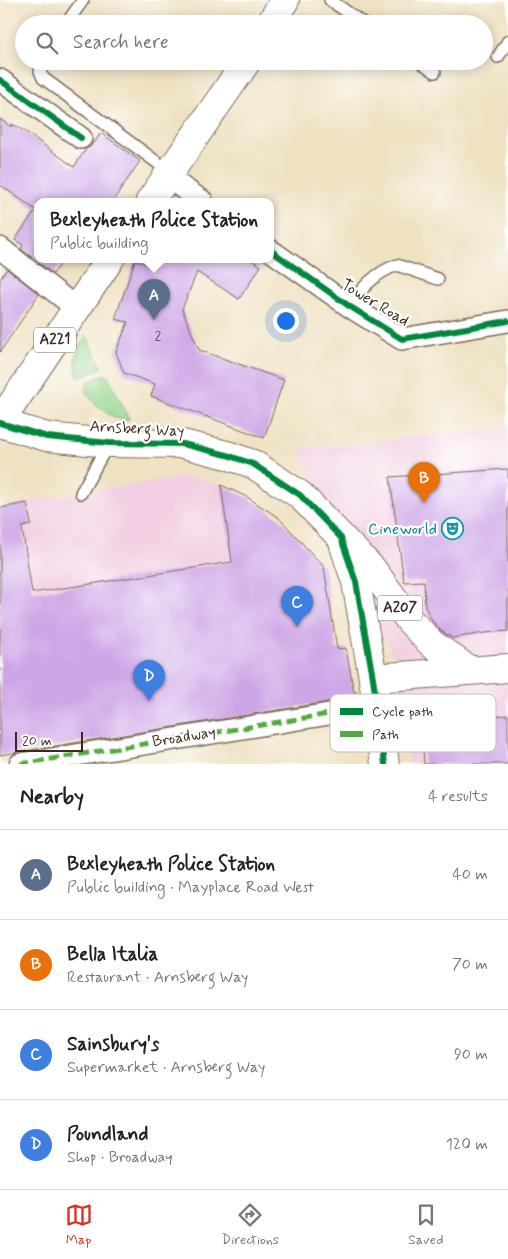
<!DOCTYPE html>
<html lang="en">
<head>
<meta charset="utf-8">
<style>
  body { margin:0; font-family:Mynerve,sans-serif; background:#f6f6f6; color:#222 }
  .scale { position:absolute; left:15px; bottom:12px; width:68px; box-sizing:border-box; padding-left:5px; border:2px solid #3b2a1e; border-top:0; font-size:14px; line-height:18px; white-space:nowrap; color:#3b2a1e; -webkit-text-stroke:4px #fff; paint-order:stroke }
  .you { position:absolute; left:285px; top:320px; width:18px; height:18px; margin:-12px; border:4px solid #fff; border-radius:50%; background:#1a73e8; box-shadow:0 0 0 8px #1a73e833 }
  .badge { display:grid; place-items:center; width:32px; height:32px; border-radius:50%; background:#d93025; color:#fff; font-size:16px; font-weight:700 }
  .pin { position:absolute; translate:-50% -41px; filter:drop-shadow(0 1px 2px #0008) }
  .pin::after { content:''; position:absolute; top:26px; width:18px; height:15px; background:inherit; clip-path:polygon(0 0,100% 0,50% 100%) }
  .popup { position:absolute; left:34px; top:198px; width:240px; height:65px; box-sizing:border-box; display:grid; place-content:center; border-radius:10px; background:#fff; filter:drop-shadow(0 1px 4px #0005); font-size:16px; white-space:nowrap; color:#767676 }
  .popup b { font-size:19px; color:#222 }
  .popup::after { content:''; position:absolute; left:50%; top:100%; margin-left:-10px; border:10px solid transparent; border-top-color:#fff }
  .list { margin:0; padding:0; list-style:none }
  h2 { display:flex; justify-content:space-between; align-items:center; height:65px; margin:0; padding:0 20px; font-size:21px }
  h2 small { font-size:16px; font-weight:400; color:#767676 }
  .list li { display:grid; grid-template-columns:32px 1fr auto; gap:15px; align-items:center; box-sizing:border-box; height:90px; padding:0 20px; border-top:1px solid #e0e0e0 }
  .list b { display:block; font-size:19px; white-space:nowrap }
  .list p { margin:0; font-size:16px; white-space:nowrap; color:#767676 }
  .list em { font-size:16px; font-style:normal; color:#767676 }
  .icon { flex:none; width:28px; height:28px; fill:none; stroke:currentColor; stroke-width:2; stroke-linecap:round; stroke-linejoin:round }
  .map { position:relative; flex:none; width:508px; height:764px; overflow:hidden }
  .search { position:absolute; background:#fff; box-shadow:0 2px 12px #0003; left:15px; right:15px; top:15px; height:55px; display:flex; align-items:center; gap:12px; box-sizing:border-box; padding:0 18px; border-radius:28px; color:#767676; font-size:19px }
  .sheet { height:425px; background:#fff }
  nav { display:flex; justify-content:space-around; align-items:center; box-sizing:border-box; height:70px; border-top:1px solid #e0e0e0; background:#fff; font-size:14px; color:#767676 }
  nav a { display:grid; justify-items:center; gap:2px }
  nav .on { color:#d93025 }
  .map>svg:first-child { display:block }
</style>
</head>
<body>
<div class="map">
<svg width="508" height="764" viewBox="0 0 508 764">
  <rect width="100%" height="100%" fill="#fff"/>
  <filter id="ink" filterUnits="userSpaceOnUse"><feTurbulence type="fractalNoise" baseFrequency=".02" numOctaves="2"/><feDisplacementMap in="SourceGraphic" scale="10" xChannelSelector="R" yChannelSelector="G"/><feConvolveMatrix kernelMatrix="1 2 1 2 8 2 1 2 1" color-interpolation-filters="sRGB"/></filter>
  <filter id="wash" filterUnits="userSpaceOnUse"><feTurbulence type="fractalNoise" baseFrequency=".0096" numOctaves="4" result="noise"/><feDisplacementMap in="SourceGraphic" scale="20" xChannelSelector="R" yChannelSelector="G"/><feGaussianBlur stdDeviation="1.12" result="paint"/><feColorMatrix in="noise" values="0 0 0 0 0 0 0 0 0 0 0 0 0 0 0 0 0 1.4 0 .05"/><feComposite in="paint" operator="in"/></filter>
  <g filter="url(#wash)">
    <rect width="100%" height="100%" fill="#efe2c3"/>
    <g fill="#f2cfe2">
      <path d="M508 427V764H409L398 667 299 449Z"/>
      <path d="M186 476 221 485 247 497 267 509 289 528 324 567 63 738 64 745 0 755V508L27 503V501Z"/>
    </g>
    <g fill="#94d48b" stroke="#687f54">
      <path d="M85 336 88 338 102 368 82 376H78C73 360 77 350 85 336Z"/>
      <path d="M104 374 108 376 129 418 128 420C111 420 97 406 87 394L86 390 88 382Z"/>
    </g>
    <g id="blocks">
      <g fill="#cea5e6">
        <path d="M0 119 11 127 12 124 26 132 74 167 86 149 91 146 93 142 94 143 101 133 140 161 113 201H38V259H64L53 274 21 249 23 245 15 240 36 210 0 185Z"/>
        <path d="M151 259H250L261 266 239 299 197 272 182 309 199 350 284 380 264 438 151 396 155 384 124 373 116 352 128 322 115 319 135 260 149 265Z"/>
        <path d="M7 269 39 294 0 352V279Z"/>
        <path d="M508 469V631L485 633 452 638 440 630 433 622 425 607 424 581 404 582 390 477Z"/>
        <path d="M221 485 247 497 279 518 324 567 337 649 346 648 354 692 357 691 360 708 357 703 353 700 346 699 0 755V508L27 503 31 525 22 527 32 593 232 562Z"/>
        <path d="M508 715V764H424L421 721Z"/>
      </g>
    </g>
  </g>
  <g filter="url(#ink)">
    <use href="#blocks" fill-opacity="0" stroke="#7a6a58" stroke-width="1"/>
    <g fill="none" stroke-linecap="round" stroke-linejoin="round">
      <defs>
        <g id="lane">
          <path d="M330 0 364 24"/>
          <path d="M66 24 83 0"/>
          <path d="M498 57 508 41"/>
          <path d="M41 61 40 71 43 78 170 172"/>
          <path d="M419 61 435 72"/>
          <path d="M349 306C363 287 375 273 397 265L438 279"/>
          <path d="M81 493 108 444"/>
        </g>
        <g id="street">
          <path d="M0 80 81 138"/>
          <path d="M167 177 202 201"/>
          <path d="M0 248 76 308"/>
          <path d="M270 250 349 306 402 339 508 321"/>
          <path d="M20 764 348 711"/>
        </g>
        <path id="secondary" d="M373 678 385 764"/>
        <g id="primary">
          <path d="M270 24 285 0"/>
          <path d="M150 201 247 61"/>
          <path d="M0 422 110 259"/>
          <path d="M0 423 47 437 109 443 183 444 227 455 253 464 300 495 372 569 410 621 432 644 469 670"/>
          <path d="M344 546 356 582 373 678 508 668"/>
        </g>
      </defs>
      <use href="#lane" stroke="#7a6a58" stroke-width="14"/>
      <use href="#street" stroke="#7a6a58" stroke-width="24"/>
      <use href="#secondary" stroke="#7a6a58" stroke-width="30"/>
      <use href="#primary" stroke="#7a6a58" stroke-width="30"/>
      <use href="#lane" stroke="#fff" stroke-width="11"/>
      <use href="#street" stroke="#fff" stroke-width="21"/>
      <use href="#secondary" stroke="#fff" stroke-width="28"/>
      <use href="#primary" stroke="#fff" stroke-width="28"/>
      <path stroke="#55ab43" stroke-width="5" stroke-dasharray="10 5" stroke-linecap="butt" d="M20 764 348 711"/>
      <defs>
        <g id="cycleway">
          <path d="M0 80 81 138"/>
          <path d="M270 250 349 306 402 339 508 321"/>
          <path d="M0 423 47 437 109 443 183 444 227 455 253 464 300 495 341 538 356 582 373 678 385 764"/>
        </g>
      </defs>
      <use href="#cycleway" stroke="#fff" stroke-width="9"/>
      <use href="#cycleway" stroke="#00873e" stroke-width="6"/>
    </g>
  </g>
  <defs>
    <symbol id="theatre-ring" viewBox="-11 -11 22 22"><circle r="9.5" fill="#fff" stroke="#0f9aa8" stroke-width="1.5"/><path d="M-5-5.5Q0-4 5-5.5V0Q5 5 0 6Q-5 5-5 0ZM-3.3-2.5H-1v1.5H-3.3ZM1-2.5H3.3v1.5H1ZM-2.8 1Q0 5.5 2.8 1Z" fill="#0f9aa8"/></symbol>
  </defs>
  <g fill-rule="evenodd">
    <use href="#theatre-ring" x="440" y="516" width="25" height="25"/>
  </g>
  <g text-anchor="middle" dominant-baseline="central" stroke-width="4.5" stroke-linejoin="round" paint-order="stroke">
    <g font-size="14" fill="#604950">
      <text x="158" y="336">2</text>
    </g>
    <g fill="#fff" stroke="#766a62" stroke-width="1">
      <rect x="34" y="327.5" width="42" height="25" rx="4"/>
      <rect x="377.5" y="595.5" width="45" height="25" rx="4"/>
    </g>
    <g font-size="15" font-weight="bold" fill="#3b2a1e">
      <text x="55" y="340">A221</text>
      <text x="400" y="608">A207</text>
    </g>
    <g font-size="16" fill="#3b2a1e" stroke="#fff">
      <text transform="translate(375 303) rotate(31)">Tower Road</text>
      <text transform="translate(137 429) rotate(3)">Arnsberg Way</text>
      <text transform="translate(184 737) rotate(-9)">Broadway</text>
    </g>
    <g font-size="16" fill="#0d838f" stroke="#fff" text-anchor="end">
      <text x="437" y="529">Cineworld</text>
    </g>
  </g>
  <rect x="330" y="694" width="166" height="58" rx="8" fill="#fff" stroke="#c4bfbc" stroke-width="1"/>
  <rect x="340" y="708" width="23" height="7" fill="#00873e"/>
  <rect x="340" y="731" width="23" height="6" fill="#55ab43"/>
  <g font-size="14" fill="#3b2a1e">
    <text x="372" y="716">Cycle path</text>
    <text x="372" y="739">Path</text>
  </g>
</svg>
<div class="scale">20 m</div>
<div class="you"></div>
<div class="pin badge" style="left:154px;top:320px;background:#5c6f8a">A</div>
<div class="popup"><b>Bexleyheath Police Station</b>Public building</div>
<div class="pin badge" style="left:424px;top:503px;background:#e8710a">B</div>
<div class="pin badge" style="left:297px;top:627px;background:#3f7fe0">C</div>
<div class="pin badge" style="left:149px;top:701px;background:#3f7fe0">D</div>
<div class="search"><svg class="icon" aria-label="search" viewBox="0 0 24 24"><circle cx="10" cy="10" r="6"/><path d="M15 15l6 6"/></svg>Search here</div>
</div>
<section class="sheet">
<h2>Nearby<small>4 results</small></h2>
<ul class="list">
<li><span class="badge" style="background:#5c6f8a">A</span><div><b>Bexleyheath Police Station</b><p>Public building · Mayplace Road West</p></div><em>40 m</em></li>
<li><span class="badge" style="background:#e8710a">B</span><div><b>Bella Italia</b><p>Restaurant · Arnsberg Way</p></div><em>70 m</em></li>
<li><span class="badge" style="background:#3f7fe0">C</span><div><b>Sainsbury's</b><p>Supermarket · Arnsberg Way</p></div><em>90 m</em></li>
<li><span class="badge" style="background:#3f7fe0">D</span><div><b>Poundland</b><p>Shop · Broadway</p></div><em>120 m</em></li>
</ul>
</section>
<nav>
<a class="on"><svg class="icon" aria-label="map" viewBox="0 0 24 24"><path d="M3 6l6-2 6 2 6-2v14l-6 2-6-2-6 2zM9 4v14M15 6v14"/></svg>Map</a>
<a><svg class="icon" aria-label="directions" viewBox="0 0 24 24"><path d="M12 3l9 9-9 9-9-9zM9 14v-3h6M13 9l2 2-2 2"/></svg>Directions</a>
<a><svg class="icon" aria-label="saved" viewBox="0 0 24 24"><path d="M7 4h10v16l-5-4-5 4z"/></svg>Saved</a>
</nav>
</body>
</html>
